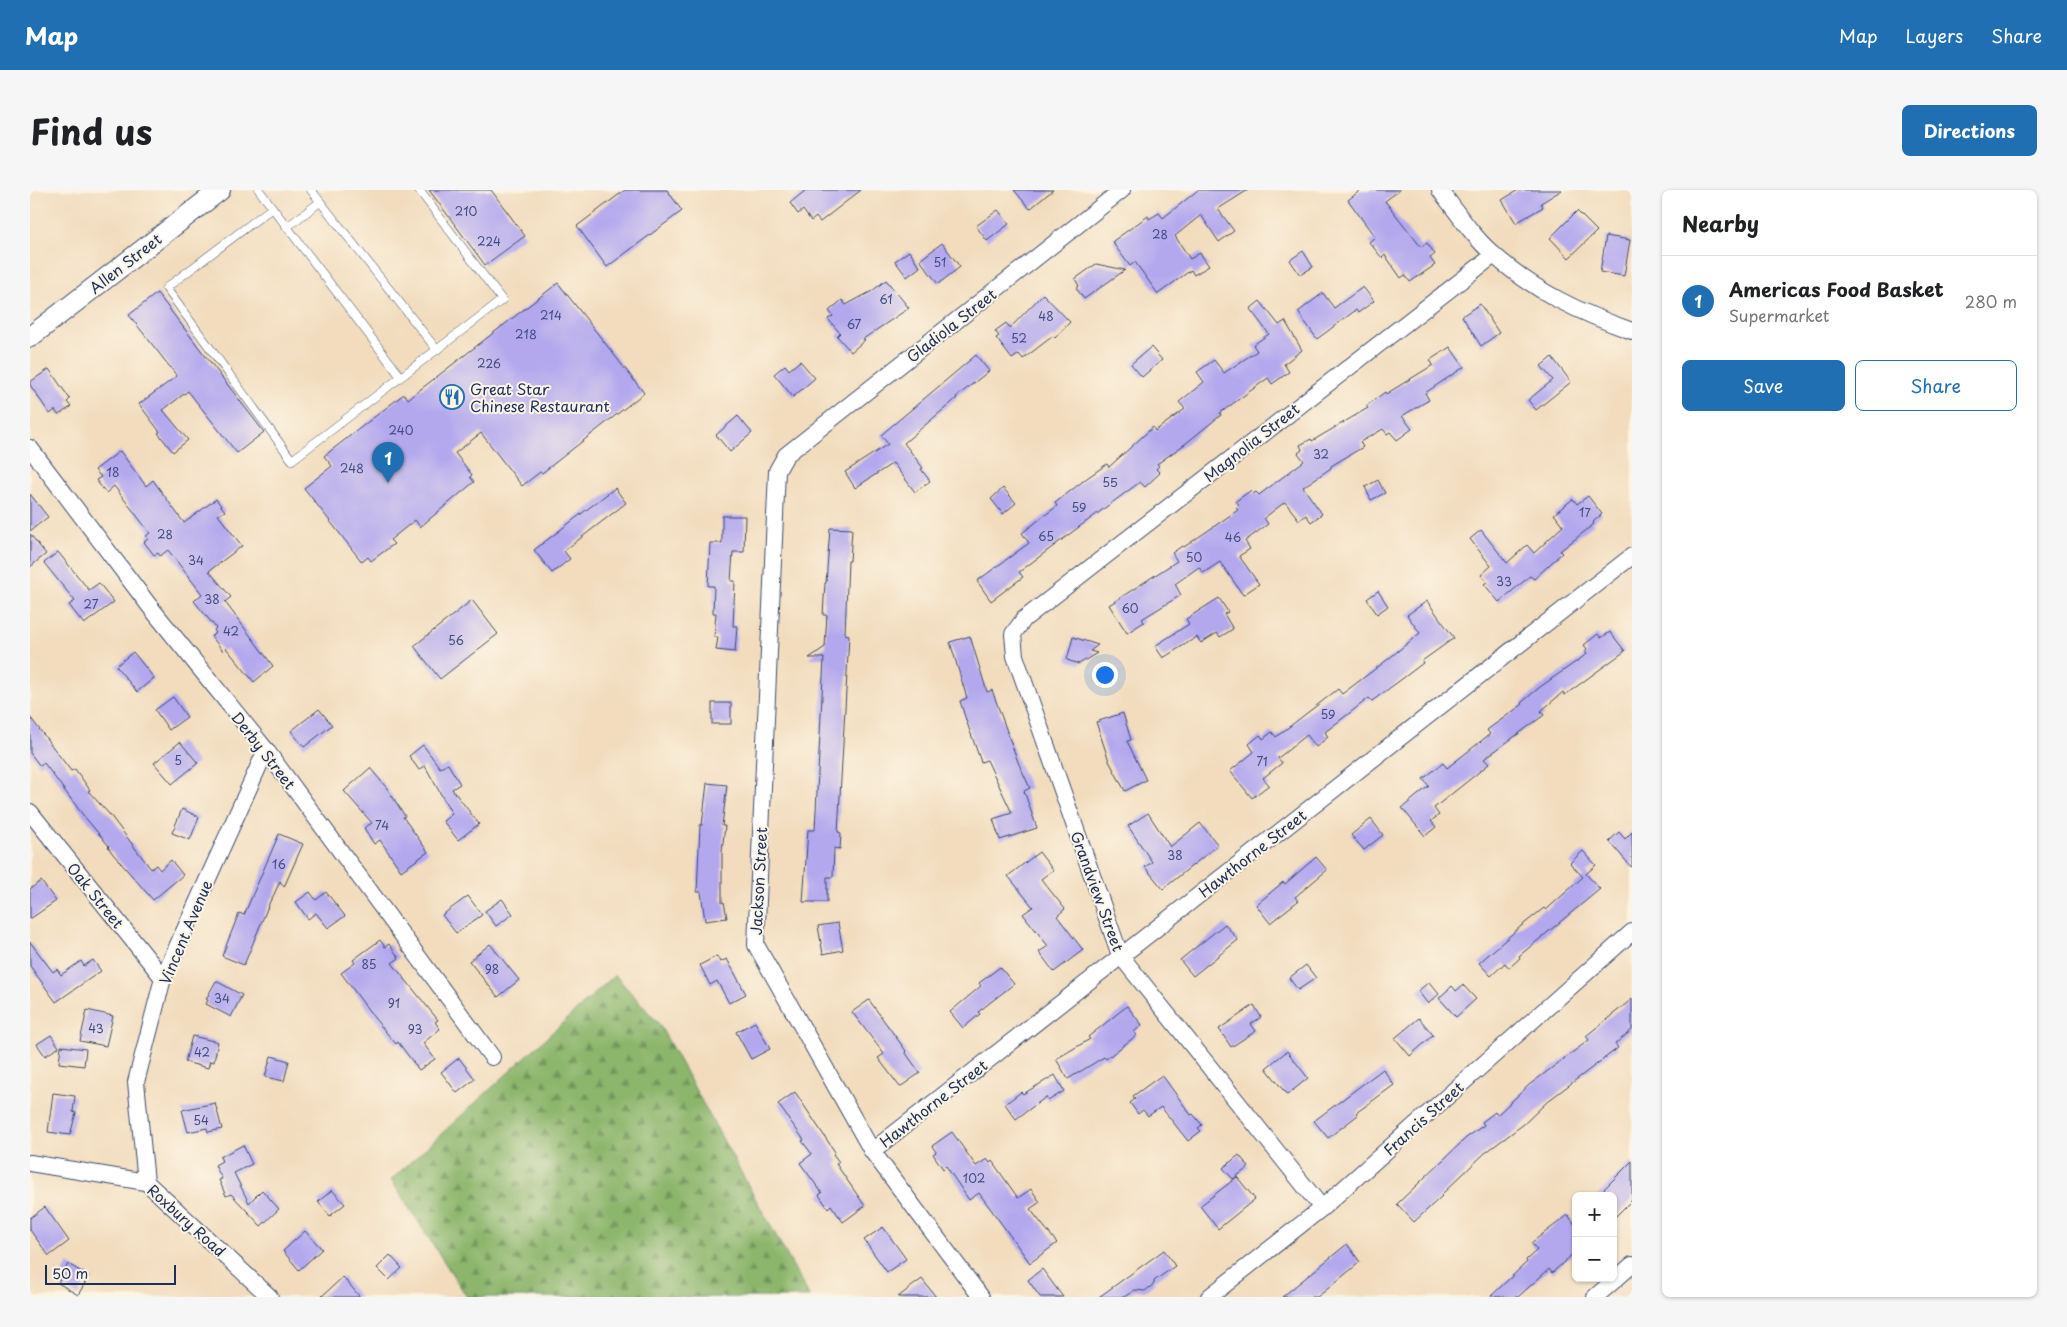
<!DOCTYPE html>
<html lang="en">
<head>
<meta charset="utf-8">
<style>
  body { margin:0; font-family:"Playpen Sans",sans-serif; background:#f6f6f6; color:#202124 }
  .controls { position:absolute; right:15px; bottom:15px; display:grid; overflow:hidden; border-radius:8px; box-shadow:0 1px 4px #0004 }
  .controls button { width:45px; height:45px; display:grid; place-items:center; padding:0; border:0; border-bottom:1px solid #e0e0e0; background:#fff; color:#202124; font:25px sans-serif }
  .scale { position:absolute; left:15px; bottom:12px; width:131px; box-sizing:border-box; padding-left:5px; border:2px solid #1b2f5e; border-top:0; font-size:14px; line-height:18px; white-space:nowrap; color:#1b2f5e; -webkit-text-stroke:4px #fcf5e5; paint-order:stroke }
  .you { position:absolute; left:1074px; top:484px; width:18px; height:18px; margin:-12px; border:4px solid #fff; border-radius:50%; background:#1a73e8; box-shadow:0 0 0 8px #1a73e833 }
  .badge { display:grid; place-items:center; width:32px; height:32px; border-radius:50%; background:#1f6fb2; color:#fff; font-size:16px; font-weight:700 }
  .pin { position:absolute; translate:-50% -41px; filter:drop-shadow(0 1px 2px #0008) }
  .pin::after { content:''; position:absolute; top:26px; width:18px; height:15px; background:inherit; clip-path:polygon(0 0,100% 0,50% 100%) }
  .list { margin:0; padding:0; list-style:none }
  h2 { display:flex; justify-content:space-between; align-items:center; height:65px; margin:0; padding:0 20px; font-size:21px }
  h2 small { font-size:16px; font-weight:400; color:#757577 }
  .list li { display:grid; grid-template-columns:32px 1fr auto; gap:15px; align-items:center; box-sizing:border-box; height:90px; padding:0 20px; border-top:1px solid #e0e0e0 }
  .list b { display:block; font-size:19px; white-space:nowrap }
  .list p { margin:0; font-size:16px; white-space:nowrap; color:#757577 }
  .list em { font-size:16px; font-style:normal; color:#757577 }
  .actions { display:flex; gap:10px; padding:15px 20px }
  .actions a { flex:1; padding:11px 0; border:1px solid #1f6fb2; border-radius:8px; text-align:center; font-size:18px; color:#1f6fb2 }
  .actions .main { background:#1f6fb2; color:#fff }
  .map { position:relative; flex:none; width:1602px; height:1107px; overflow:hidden; border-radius:8px }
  header { display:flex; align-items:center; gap:30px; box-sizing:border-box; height:70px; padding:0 25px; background:#1f6fb2; color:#fff }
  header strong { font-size:24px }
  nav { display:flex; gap:28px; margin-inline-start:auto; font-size:18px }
  .intro { display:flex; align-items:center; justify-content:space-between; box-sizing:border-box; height:120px; padding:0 30px }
  h1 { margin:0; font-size:35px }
  .button { padding:12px 22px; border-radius:8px; background:#1f6fb2; color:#fff; font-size:18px; font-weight:700 }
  main { display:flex; gap:30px; padding:0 30px }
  aside { flex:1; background:#fff; border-radius:8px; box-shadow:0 1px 4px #0004 }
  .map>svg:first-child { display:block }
</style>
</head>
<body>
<header>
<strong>Map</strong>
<nav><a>Map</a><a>Layers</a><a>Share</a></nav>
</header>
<div class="intro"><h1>Find us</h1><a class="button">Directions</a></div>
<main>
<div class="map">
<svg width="1602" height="1107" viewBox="0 0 1602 1107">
  <defs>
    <pattern id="forest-firs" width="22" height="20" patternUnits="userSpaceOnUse" patternTransform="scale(1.25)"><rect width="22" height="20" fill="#8cb66c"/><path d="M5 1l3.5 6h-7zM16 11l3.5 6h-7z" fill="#72945c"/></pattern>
  </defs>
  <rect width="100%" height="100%" fill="#fcf5e5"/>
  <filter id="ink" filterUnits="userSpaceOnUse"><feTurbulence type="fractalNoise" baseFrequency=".02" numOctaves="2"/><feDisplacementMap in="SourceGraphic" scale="10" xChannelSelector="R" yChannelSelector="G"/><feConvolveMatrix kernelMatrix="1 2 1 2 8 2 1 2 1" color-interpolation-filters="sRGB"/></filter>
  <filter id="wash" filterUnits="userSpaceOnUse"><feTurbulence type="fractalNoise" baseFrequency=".0096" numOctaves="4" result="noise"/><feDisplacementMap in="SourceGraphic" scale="20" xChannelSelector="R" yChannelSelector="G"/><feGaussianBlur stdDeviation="1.12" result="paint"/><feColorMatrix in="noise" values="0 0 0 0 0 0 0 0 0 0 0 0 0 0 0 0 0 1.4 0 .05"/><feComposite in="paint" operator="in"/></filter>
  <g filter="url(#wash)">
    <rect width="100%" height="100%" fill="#f2dcbd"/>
    <path fill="url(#forest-firs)" stroke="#547265" d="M585 785 629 834 780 1107H437L361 990Z"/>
    <g id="blocks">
      <g fill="#b3a8ee">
        <path d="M399 0H461L495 46 455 75Z"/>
        <path d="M595 0H637L652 21 577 77 547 36Z"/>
        <path d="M776 0H831L790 32 786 27 781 31 773 20 768 24 760 13Z"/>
        <path d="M984 0H1023L1000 19Z"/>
        <path d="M1168 0H1218L1188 19 1204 41 1189 52 1171 25 1145 46 1160 69 1170 63 1179 76 1164 85 1161 80 1128 104 1105 72 1100 76 1085 56 1083 51 1118 26 1119 29 1129 23 1133 28Z"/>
        <path d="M1331 0H1370L1355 11 1391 57 1397 53 1405 64 1400 68 1405 75 1380 92 1375 85 1371 88 1355 65 1352 68 1339 52 1345 47 1318 10Z"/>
        <path d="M1488 0H1532L1511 13 1513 17 1486 33 1472 10Z"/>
        <path d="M968 20 979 34 957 51 946 36Z"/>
        <path d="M1547 21 1567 41 1539 68 1520 48Z"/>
        <path d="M1576 46 1600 50 1594 86 1570 82Z"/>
        <path d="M912 53 930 77 908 94 890 70Z"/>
        <path d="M879 61 890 77 877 87 865 71Z"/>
        <path d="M1273 61 1283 77 1270 85 1260 70Z"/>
        <path d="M1066 74 1095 80 1054 109 1046 98 1049 96 1045 89Z"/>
        <path d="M856 90 879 118 833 149 835 150 821 162 807 146 810 143 798 129 803 126 799 121 812 110 816 115 842 101Z"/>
        <path d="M528 93 614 203 512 283 510 282 492 296 451 243 425 263 442 285 440 287 444 292 390 337 385 330 360 350 364 354 341 371 338 367 332 372 274 298 302 276 294 266 374 204 378 209Z"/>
        <path d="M1333 97 1344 111 1328 123 1326 120 1287 149 1268 122 1293 103 1304 118Z"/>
        <path d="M127 103 234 242 207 263 158 201 133 220 158 250 143 262 128 243 130 242 109 214 147 186 99 125Z"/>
        <path d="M1013 104 1040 132 1025 148 1023 146 993 169 989 164 982 169 966 148 969 146 965 141 976 133 980 138Z"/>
        <path d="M1230 111 1249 135 1255 131 1272 160 1254 174 1259 182 1242 194 1238 188 1190 223 1191 225 1155 254 1127 274 1129 276 1126 279 1130 283 1115 297 1110 292 1045 340 989 382 993 387 961 411 947 391 999 353 992 343 1027 316 1025 313 1057 288 1077 274 1079 277 1123 237 1125 241 1155 219 1149 212 1174 192 1167 182 1184 170 1194 183 1227 161 1223 155 1239 144 1220 119Z"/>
        <path d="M1450 114 1469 143 1451 156 1432 126Z"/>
        <path d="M1121 157 1132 170 1112 187 1101 174Z"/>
        <path d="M1420 157 1434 177 1395 203 1399 210 1372 226 1382 239 1367 250 1360 242 1357 244 1353 239 1330 252 1333 257 1301 276V278L1273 297 1292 324 1281 332 1276 325 1269 330 1255 312 1234 328 1238 334 1215 351 1220 359 1209 366 1229 394 1213 405 1190 372 1173 383 1169 377 1145 394 1151 405 1112 429 1114 432 1097 443 1079 415 1147 371 1142 363 1152 356 1154 357 1208 320 1206 318 1209 315 1206 311 1220 301 1223 304 1226 302 1229 305 1274 271 1268 263 1272 260 1270 255 1281 249 1282 251 1338 218 1336 216 1355 202 1356 204 1403 175 1400 170Z"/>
        <path d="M946 165 959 181 926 207 927 208 874 253 893 278 891 279 900 291 885 302 863 273 825 298 815 282 858 254 851 245Z"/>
        <path d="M1522 167 1541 192 1506 220 1498 210 1523 190 1511 176Z"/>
        <path d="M770 171 785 188 763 207 744 184 755 175 759 180Z"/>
        <path d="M19 179 40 209 37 212 41 217 28 225 25 220 20 224 0 195V192Z"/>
        <path d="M708 226 722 243 700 262 686 245Z"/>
        <path d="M90 261 116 296 123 290 154 333 186 309 195 321 188 325 212 356 179 381 201 407 195 412 243 476 224 492 196 458 193 461 181 446 186 443 184 440 186 438 164 411 172 404 138 360 130 366 128 363 124 365 114 352 118 349 116 346 120 343 84 296 76 303 66 290 71 287 65 280Z"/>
        <path d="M1348 290 1355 303 1341 310 1335 297Z"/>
        <path d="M585 298 596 313 534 361 540 369 522 383 504 360Z"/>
        <path d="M973 298 986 313 973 324 961 309Z"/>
        <path d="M0 304 18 327 0 341Z"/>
        <path d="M1558 306 1572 324 1563 332 1564 334 1530 361 1532 363 1504 389 1500 386 1469 412 1454 394 1457 392 1451 385 1461 376 1440 349 1451 340 1477 373 1497 355 1504 363 1533 336 1524 324 1543 309 1547 314Z"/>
        <path d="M692 326H715L714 362H703L701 391H705L703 436H707L705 462 686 460 688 447H684L686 423H683L684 396H678L680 353H692Z"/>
        <path d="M800 338 822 339 820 371H818L815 444 819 445 817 483 808 642 811 643 810 659 804 658 803 687H797V712H773L778 640H785L794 468H779L795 457 797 425H793L795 393H796Z"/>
        <path d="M0 344 16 364 0 377Z"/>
        <path d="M28 362 59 400 69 393 84 412 54 434 39 415 45 411 14 373Z"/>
        <path d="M1348 401 1358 416 1347 424 1337 409Z"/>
        <path d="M1189 408 1198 422 1194 424 1203 439 1190 447 1187 443 1171 453 1167 447 1133 468 1125 456 1159 434 1156 429Z"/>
        <path d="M442 410 468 444 410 489 384 456Z"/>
        <path d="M1397 411 1424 448 1392 471 1393 473 1372 489 1342 511 1339 508 1295 542 1298 547 1286 557 1277 545 1248 568 1252 573 1233 588 1239 595 1222 608 1200 581 1224 562 1219 554 1230 545 1233 549 1242 542 1246 547 1308 499 1312 504 1357 470 1390 443 1377 425Z"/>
        <path d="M1580 442 1595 461 1535 505 1533 502 1511 521 1514 525 1454 569 1459 574 1404 618 1409 625 1401 631 1406 637 1395 646 1372 618 1399 596 1393 589 1413 573 1417 578 1460 544 1457 540 1493 514 1491 513 1510 497 1557 464 1555 461 1557 459 1554 455 1568 444 1571 448Z"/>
        <path d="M940 446 957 502 962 500 988 572 1000 598 994 601 1007 638 970 650 963 629 982 623 957 570 951 572 936 530 930 511 937 508 920 452Z"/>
        <path d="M1043 447 1068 455 1060 461 1067 463 1049 474 1037 470Z"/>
        <path d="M103 462 124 488 107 502 86 476Z"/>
        <path d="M143 507 157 527 139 540 125 520Z"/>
        <rect x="682" y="513" width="19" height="21"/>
        <path d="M289 519 302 535 274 557 261 541Z"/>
        <path d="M1093 523 1101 550 1097 551 1116 590 1095 601 1079 571 1066 532Z"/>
        <path d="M0 527 41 581 45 579 60 600 58 601 80 625 121 679 126 675 130 680 141 670 153 685 123 710 83 664 78 657 79 656 53 625 14 573 10 576 0 563Z"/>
        <path d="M150 552 168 573 142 594 124 573Z"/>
        <path d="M393 555 410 578 418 574 430 594 422 599 449 634 428 650 413 631 422 624 395 576 389 580 379 566Z"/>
        <path d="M340 578 356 597 375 626 373 627 398 662 371 681 350 650 344 654 334 638 342 633 314 601Z"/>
        <path d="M677 593 697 595 692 636H695L692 661V713L694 712 697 728 675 731 671 702H667L670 635H672Z"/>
        <path d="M152 619 169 627 160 650 142 643Z"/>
        <path d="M1118 623 1140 657 1170 633 1188 655 1133 699 1115 677 1122 672 1098 636Z"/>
        <path d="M1341 629 1353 645 1334 660 1321 645Z"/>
        <path d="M1589 642 1595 649 1602 642V678L1579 651Z"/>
        <path d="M249 644 273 654 254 697 250 691 242 709H241L214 775 192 766 209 723 214 725Z"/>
        <path d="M1553 661 1566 675 1556 684 1570 699 1489 766 1490 768 1479 778 1475 773 1461 786 1449 773 1490 737 1514 718 1516 720 1553 687 1540 673Z"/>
        <path d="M1009 662 1023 680 1011 689 1035 719 1027 726 1053 760 1024 782 1009 762 1018 756 993 724 1003 717 978 686Z"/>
        <path d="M1286 667 1297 680 1265 707 1268 711 1240 733 1226 715 1253 692 1255 694Z"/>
        <path d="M11 691 26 711 0 729V699Z"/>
        <path d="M280 702 286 710 296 702 315 726 298 738 286 723 278 729 266 712Z"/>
        <path d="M438 706 452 725 426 743 412 725Z"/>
        <path d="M472 709 483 724 466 736 455 721Z"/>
        <path d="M808 733 813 760 793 764 788 736Z"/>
        <path d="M1195 734 1208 750 1163 786 1150 770Z"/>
        <path d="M350 750 355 757 359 754 369 768 362 773 408 830 405 832 410 839 393 853 405 869 389 880 368 852 366 854 345 829 311 783 325 773 323 770Z"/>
        <path d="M0 752 23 782 27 779 31 785 51 771 54 776 63 770 71 781 26 812 0 776Z"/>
        <path d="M460 754 489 790 468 807 439 771Z"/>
        <path d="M687 766 690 772 697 769 716 804 699 813 687 791 680 795 670 775Z"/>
        <path d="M1276 775 1286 788 1268 800 1259 788Z"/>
        <path d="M970 777 984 794 948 822 950 824 933 838 920 822 951 796 949 793Z"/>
        <path d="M186 791 212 805 201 827 176 814 178 810 176 809Z"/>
        <path d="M1399 792 1409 804 1398 814 1388 801Z"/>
        <path d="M1433 795 1446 809 1426 827 1409 808 1422 796 1426 801Z"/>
        <path d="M1602 809V840L1585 854 1588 858 1518 911 1494 934 1455 963 1411 1005 1412 1006 1384 1032 1367 1014 1436 948 1454 935 1452 932 1465 922 1467 925 1499 895 1559 850 1556 846Z"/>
        <path d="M839 810 876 861 875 862 890 883 870 897 848 868 854 864 822 822Z"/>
        <path d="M1224 815 1231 827 1221 834 1226 841 1201 857 1189 839Z"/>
        <path d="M1097 816 1112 835 1104 842 1107 845 1076 869 1074 867 1038 889 1026 869 1060 849 1058 847Z"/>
        <path d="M57 820 83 826 76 856 50 851Z"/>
        <path d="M1389 828 1403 845 1380 866 1365 848Z"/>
        <path d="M725 832 740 859 721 869 706 842Z"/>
        <path d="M21 845 29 857 15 866 7 854Z"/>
        <path d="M162 846 188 852 184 872 180 871 178 878 155 872Z"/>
        <path d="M31 856 56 859 54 876 29 873Z"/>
        <path d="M1257 861 1278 888 1257 905 1236 878Z"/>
        <path d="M241 866 259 871 254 891 235 887Z"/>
        <path d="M429 868 445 889 427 903 411 882Z"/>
        <path d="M1353 879 1364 895 1326 923 1328 925 1298 948 1284 931Z"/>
        <path d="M1025 885 1034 901 1018 911 1016 907 986 929 975 914 991 902 993 904Z"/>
        <path d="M1132 885 1161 925 1163 924 1172 935 1168 938 1171 941 1158 951 1131 917 1118 926 1113 920 1108 924 1100 913 1105 909 1103 906Z"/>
        <path d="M765 902 805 962 803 964 809 972 806 974 835 1016 813 1032 801 1015 798 1018 789 1005 792 1003 770 973 782 964 772 951 774 950 748 914Z"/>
        <path d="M23 903 45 906 43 922 46 923 40 945 18 942Z"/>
        <path d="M185 913 192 939 178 942 177 938 158 942 152 920Z"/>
        <path d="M922 942 946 976 957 969 960 973 962 971 988 1008 1001 999 1010 1012 1000 1019 1027 1053 1000 1073 949 1003 939 1010 916 976 913 979 903 964 906 962 902 956Z"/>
        <path d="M213 955 222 974 204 983 219 1013 232 1000 249 1019 231 1036 201 1004 196 1006 189 990 192 989 185 975 192 971 190 967Z"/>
        <path d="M1209 965 1219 977 1203 989 1193 978Z"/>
        <path d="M1602 971V1010L1583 1029V1006H1567Z"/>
        <path d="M1207 987 1225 1009 1188 1039 1170 1016Z"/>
        <path d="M302 1000 315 1014 300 1026 288 1012Z"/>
        <path d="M15 1017 39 1051 19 1066 0 1040V1028Z"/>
        <path d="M1538 1025 1546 1036V1061L1522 1083 1519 1079 1488 1107H1460L1497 1072 1496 1070 1507 1060 1501 1053Z"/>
        <path d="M853 1037 876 1069 857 1082 834 1050Z"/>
        <path d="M275 1041 292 1059 269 1080 253 1061Z"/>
        <path d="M1317 1054 1330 1072 1295 1101 1287 1107H1252Z"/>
        <path d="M1134 1060 1145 1076 1124 1091V1094L1115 1101 1105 1100 1094 1107H1069Z"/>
        <path d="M360 1065 372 1078 359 1090 347 1078Z"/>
        <path d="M38 1074 59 1086 48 1105 28 1093Z"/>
        <path d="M1012 1079 1033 1107H1010L998 1090Z"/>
        <path d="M313 1087 330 1107H291Z"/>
        <path d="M892 1089 906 1107H868L885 1094Z"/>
      </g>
    </g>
  </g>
  <g filter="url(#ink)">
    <use href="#blocks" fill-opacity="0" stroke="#3b496c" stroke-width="1"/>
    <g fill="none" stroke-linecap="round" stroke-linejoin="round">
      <defs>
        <g id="service">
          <path d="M229 0 371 187"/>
          <path d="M281 0 407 160"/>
          <path d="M242 18 136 98 262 270 472 110 389 0"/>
          <path d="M257 37 290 12"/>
        </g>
        <g id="minor">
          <path d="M1410 0C1427 22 1443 47 1464 65 1505 102 1551 123 1602 141"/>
          <path d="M0 258 121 418 236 560 462 867"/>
          <path d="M0 622 133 788"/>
          <path d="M842 961 1602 366"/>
          <path d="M0 973 116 992 240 1107"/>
          <path d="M116 992 106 892 133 788 236 560"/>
          <path d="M1292 1018 1090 765 985 466 983 444 994 429 1464 65"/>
          <path d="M951 1107 842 961 726 755 747 281 756 265 1092 0"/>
          <path d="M1179 1107 1292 1018 1602 742"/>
          <path d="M1565 1107 1602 1075"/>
        </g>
        <path id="tertiary" d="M0 147 190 0"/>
      </defs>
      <use href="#service" stroke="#3b496c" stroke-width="9"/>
      <use href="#minor" stroke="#3b496c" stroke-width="18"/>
      <use href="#tertiary" stroke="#3b496c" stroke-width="22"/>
      <use href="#service" stroke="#fff" stroke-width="8"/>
      <use href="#minor" stroke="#fff" stroke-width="16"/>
      <use href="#tertiary" stroke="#fff" stroke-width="20"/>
    </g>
  </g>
  <defs>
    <symbol id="restaurant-ring" viewBox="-11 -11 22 22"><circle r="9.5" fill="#fcf5e5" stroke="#1f6fb2" stroke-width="1.5"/><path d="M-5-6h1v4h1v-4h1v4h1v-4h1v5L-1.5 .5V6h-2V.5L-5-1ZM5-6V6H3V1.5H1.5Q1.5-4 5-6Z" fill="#1f6fb2"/></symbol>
  </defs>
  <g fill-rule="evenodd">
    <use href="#restaurant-ring" x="408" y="193" width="28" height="28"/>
  </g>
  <g text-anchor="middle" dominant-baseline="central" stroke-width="4" stroke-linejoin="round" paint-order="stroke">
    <g font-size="12" fill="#414d82">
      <text x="436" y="21">210</text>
      <text x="1130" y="44">28</text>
      <text x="459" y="51">224</text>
      <text x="910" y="72">51</text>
      <text x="856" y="109">61</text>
      <text x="521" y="125">214</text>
      <text x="1016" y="126">48</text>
      <text x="824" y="134">67</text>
      <text x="496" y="144">218</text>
      <text x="989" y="148">52</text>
      <text x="459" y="173">226</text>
      <text x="371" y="240">240</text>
      <text x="1291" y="264">32</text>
      <text x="322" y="278">248</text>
      <text x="83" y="282">18</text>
      <text x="1080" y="292">55</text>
      <text x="1049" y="317">59</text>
      <text x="1555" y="322">17</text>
      <text x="135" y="344">28</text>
      <text x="1016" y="346">65</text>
      <text x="1203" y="347">46</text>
      <text x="1164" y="367">50</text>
      <text x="166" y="370">34</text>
      <text x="1474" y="391">33</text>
      <text x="182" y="409">38</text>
      <text x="61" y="414">27</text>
      <text x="1100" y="418">60</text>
      <text x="201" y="441">42</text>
      <text x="426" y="450">56</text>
      <text x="1298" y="524">59</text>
      <text x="148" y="570">5</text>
      <text x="1232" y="571">71</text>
      <text x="352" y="635">74</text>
      <text x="1145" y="665">38</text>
      <text x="249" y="674">16</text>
      <text x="339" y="774">85</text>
      <text x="462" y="779">98</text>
      <text x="192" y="808">34</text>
      <text x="364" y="813">91</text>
      <text x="66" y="838">43</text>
      <text x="385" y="839">93</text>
      <text x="172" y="862">42</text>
      <text x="171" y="930">54</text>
      <text x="944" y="988">102</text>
    </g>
    <g font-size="15" fill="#1b2f5e" stroke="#fcf5e5">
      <text transform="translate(95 73) rotate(-38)">Allen Street</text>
      <text transform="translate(921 135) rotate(-38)">Gladiola Street</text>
      <text transform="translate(1221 252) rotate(-38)">Magnolia Street</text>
      <text transform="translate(234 560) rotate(52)">Derby Street</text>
      <text transform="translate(1222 663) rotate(-38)">Hawthorne Street</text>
      <text transform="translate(728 691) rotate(-87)">Jackson Street</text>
      <text transform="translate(1068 701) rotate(70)">Grandview Street</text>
      <text transform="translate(66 705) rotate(51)">Oak Street</text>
      <text transform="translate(155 742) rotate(-67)">Vincent Avenue</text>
      <text transform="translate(903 913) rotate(-38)">Hawthorne Street</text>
      <text transform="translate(1393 928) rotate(-42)">Francis Street</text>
      <text transform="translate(157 1030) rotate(42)">Roxbury Road</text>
    </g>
    <g font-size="15" fill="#1b2f5e" stroke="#fcf5e5" text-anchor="start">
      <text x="440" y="198">Great Star<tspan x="440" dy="17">Chinese Restaurant</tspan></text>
    </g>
  </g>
</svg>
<div class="controls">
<button>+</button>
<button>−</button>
</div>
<div class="scale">50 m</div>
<div class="you"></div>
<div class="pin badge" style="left:358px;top:293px">1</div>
</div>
<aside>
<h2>Nearby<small></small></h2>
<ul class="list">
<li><span class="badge">1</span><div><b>Americas Food Basket</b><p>Supermarket</p></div><em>280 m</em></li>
</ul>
<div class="actions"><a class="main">Save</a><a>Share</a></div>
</aside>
</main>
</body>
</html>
